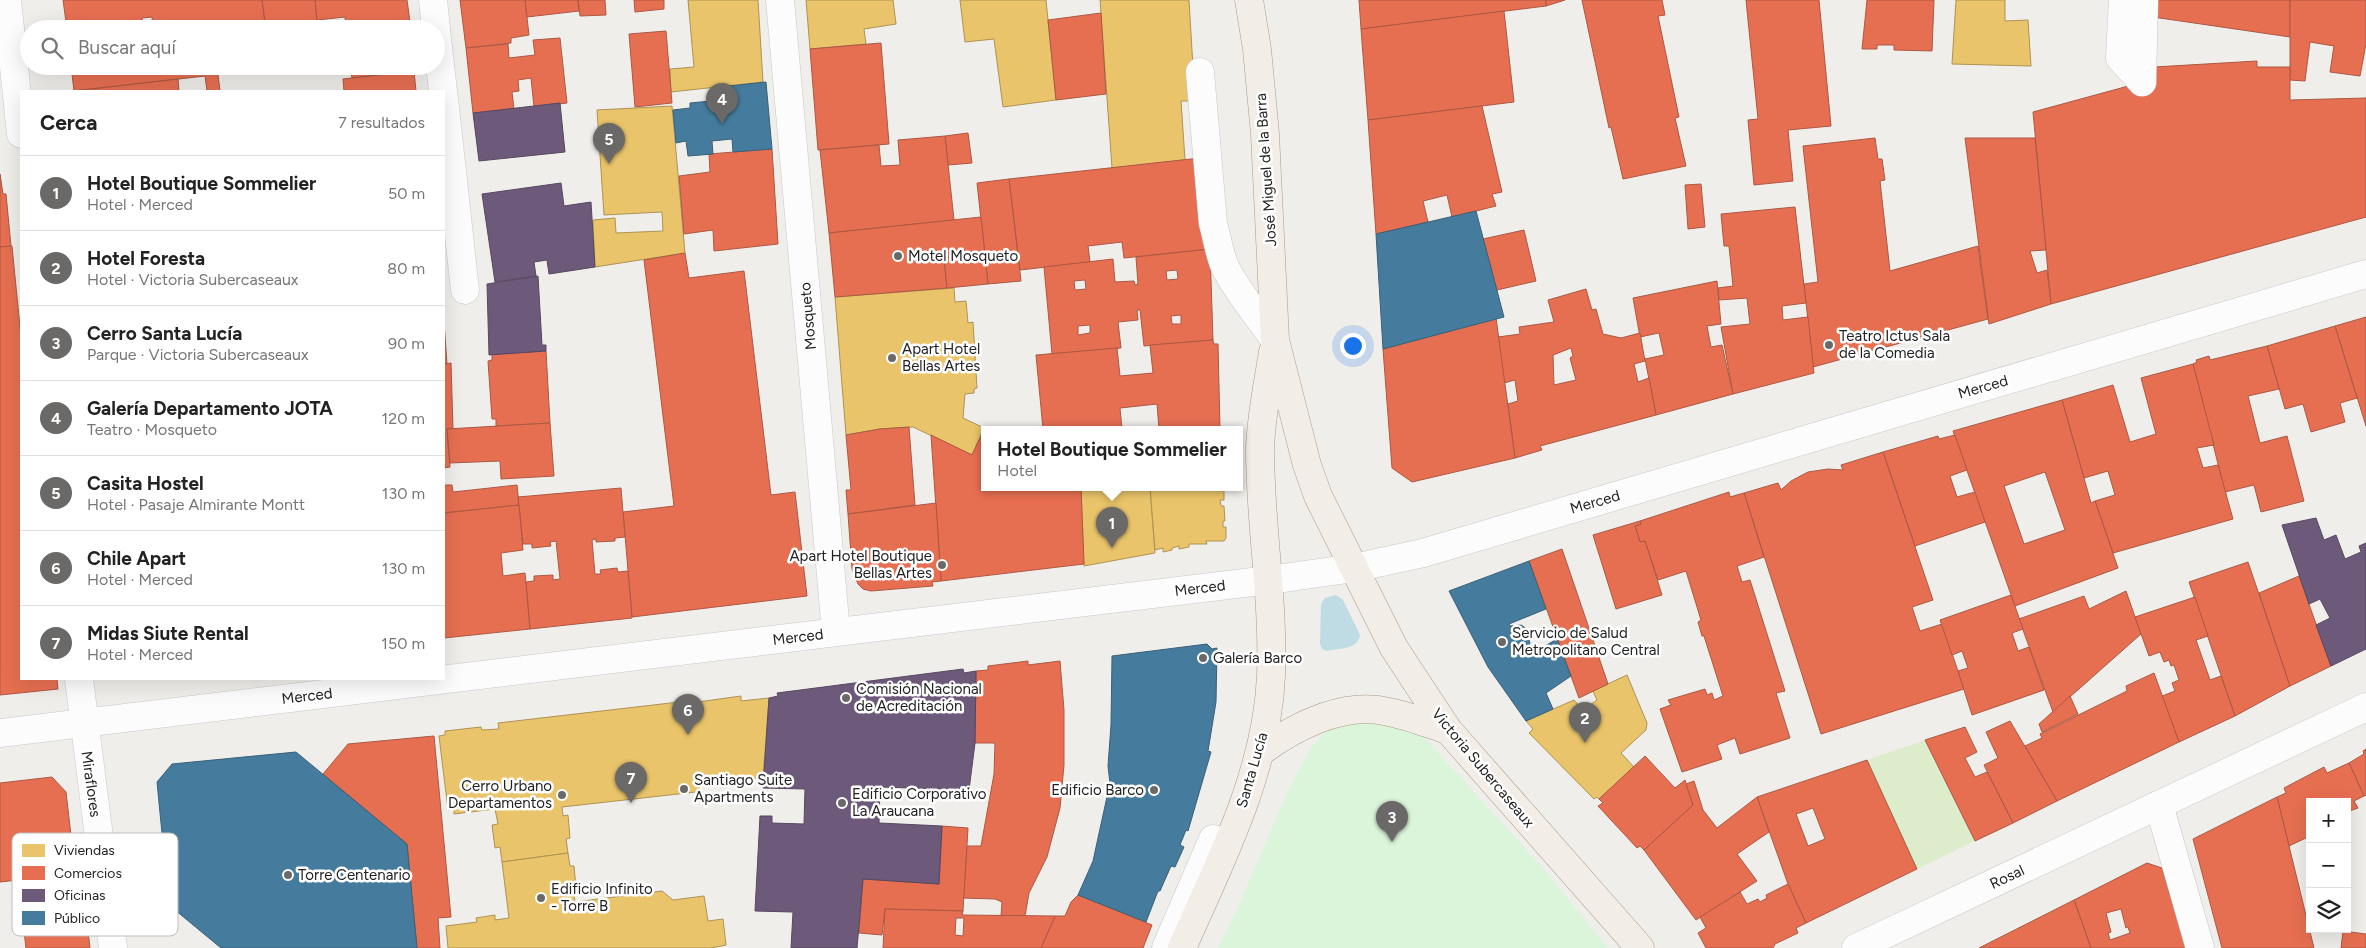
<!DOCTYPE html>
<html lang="es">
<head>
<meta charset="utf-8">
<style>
  body { margin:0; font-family:Figtree,sans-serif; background:#f6f6f6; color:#222 }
  .controls { position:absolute; right:15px; bottom:15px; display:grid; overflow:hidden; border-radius:0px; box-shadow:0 5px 20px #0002 }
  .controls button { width:45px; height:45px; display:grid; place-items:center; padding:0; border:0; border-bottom:1px solid #e0e0e0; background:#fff; color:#222; font:25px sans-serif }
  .you { position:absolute; left:1352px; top:345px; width:18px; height:18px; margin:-12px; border:4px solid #fff; border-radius:50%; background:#1a73e8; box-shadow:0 0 0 8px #1a73e833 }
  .badge { display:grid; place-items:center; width:32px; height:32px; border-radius:50%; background:#6a6968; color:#fff; font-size:16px; font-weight:700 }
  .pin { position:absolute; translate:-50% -41px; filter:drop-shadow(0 1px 2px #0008) }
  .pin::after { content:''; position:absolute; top:26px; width:18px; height:15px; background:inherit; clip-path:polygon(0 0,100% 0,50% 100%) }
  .popup { position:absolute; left:981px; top:426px; width:262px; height:65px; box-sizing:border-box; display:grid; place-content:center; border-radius:0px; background:#fff; filter:drop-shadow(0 1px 4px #0005); font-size:16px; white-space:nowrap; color:#767676 }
  .popup b { font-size:19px; color:#222 }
  .popup::after { content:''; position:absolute; left:50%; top:100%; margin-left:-10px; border:10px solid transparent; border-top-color:#fff }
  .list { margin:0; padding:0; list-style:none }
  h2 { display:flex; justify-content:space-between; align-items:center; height:65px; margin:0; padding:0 20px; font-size:21px }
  h2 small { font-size:16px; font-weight:400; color:#767676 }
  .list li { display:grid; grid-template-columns:32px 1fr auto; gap:15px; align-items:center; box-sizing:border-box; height:75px; padding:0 20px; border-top:1px solid #e0e0e0 }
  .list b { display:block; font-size:19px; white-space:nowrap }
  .list p { margin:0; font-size:16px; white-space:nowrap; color:#767676 }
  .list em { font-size:16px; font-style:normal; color:#767676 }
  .icon { flex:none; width:28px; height:28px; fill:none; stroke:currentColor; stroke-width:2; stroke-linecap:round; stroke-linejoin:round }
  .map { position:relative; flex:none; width:2366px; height:948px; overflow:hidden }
  .search { position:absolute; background:#fff; box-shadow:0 5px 20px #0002; left:20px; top:20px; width:425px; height:55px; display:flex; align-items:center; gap:12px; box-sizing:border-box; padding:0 18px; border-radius:28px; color:#767676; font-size:19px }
  .panel { position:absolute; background:#fff; box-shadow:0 5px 20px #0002; left:20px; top:90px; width:425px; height:590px; border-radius:0px }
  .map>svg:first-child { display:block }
</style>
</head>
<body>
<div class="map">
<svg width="2366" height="948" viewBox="0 0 2366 948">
  <rect width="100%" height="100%" fill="#f0eeeb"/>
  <path fill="#ddeccb" d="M1925 740 1975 841 1917 869 1867 760Z"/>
  <path fill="#daf5da" d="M1380 716 1421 734 1543 868 1608 948H1218L1241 900 1288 790 1312 746 1328 729Z"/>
  <path fill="#bfdbe3" d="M1336 595 1343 600 1360 635C1358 650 1339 648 1327 651L1322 649 1320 644 1321 604 1325 598Z"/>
  <g fill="#e9c46a" stroke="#ad9354">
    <path d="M688 0H758L763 82 671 92 670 69 694 67Z"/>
    <path d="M806 0H893L896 24 864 29 866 44 810 49Z"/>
    <path d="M960 0H1046L1056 100 1003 107 994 39 965 42Z"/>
    <path d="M1100 0H1189L1195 101H1181L1185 160 1112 168Z"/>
    <path d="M1956 0H2005V21L2028 20 2031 66 1952 64Z"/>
    <path d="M672 106 685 253 595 267 593 220 615 218 616 233 663 231 662 212 604 215 597 110Z"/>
    <path d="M954 288 955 302 966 301 968 323 973 322 977 388 974 389V393L965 394 963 418 984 428 972 455 913 427 880 429 846 435 835 297Z"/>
    <path d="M1081 487H1150L1155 553 1084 566Z"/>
    <path d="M1150 487H1220V489H1224V500H1220L1221 506H1224L1225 521H1223V527H1226V538L1224 541H1206L1207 544H1189V547L1179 549V546L1172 548V550L1163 552V548L1155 550Z"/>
    <path d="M1627 675 1647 723 1646 730 1621 753 1634 767 1599 799 1597 797 1594 799 1529 733 1533 729 1526 721 1574 700 1583 710 1597 700 1593 691Z"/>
    <path d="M741 696V701L769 698 763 777 702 784 696 792 562 807 563 816 568 815 570 838 566 839 568 853 502 862 500 847 495 848 492 825 498 824 495 809 454 814V809L448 810 439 736 445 735V731L481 727 482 730 499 729 498 723 679 702 681 707 694 706 698 702Z"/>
    <path d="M568 853 570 866H574L576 887 573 888 575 902 662 891 673 900 704 896 708 921 723 919 726 945 711 948H448L446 926 477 922 476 918 495 915V920L509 918 502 862Z"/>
  </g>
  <g fill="#e76f51" stroke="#ac5843" fill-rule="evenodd">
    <path d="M63 0H262L266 29H153L152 17 142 18 143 29H67Z"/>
    <path d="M262 0H315L318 29H266Z"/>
    <path d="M315 0H407L411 29H346L345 17 317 20Z"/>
    <path d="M460 0H525L529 35 511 38V43L466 48Z"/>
    <path d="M525 0H578L579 11 527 17Z"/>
    <path d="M578 0H605L606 15 580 16Z"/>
    <path d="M634 0H664V9L635 12Z"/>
    <path d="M1359 0H1546V6L1361 29Z"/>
    <path d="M1546 0H1565L1546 6Z"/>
    <path d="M1582 0H1662L1665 15 1658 16 1679 117 1675 118 1686 166 1623 179 1611 127 1609 128Z"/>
    <path d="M1746 0H1819L1831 126 1788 130 1793 181 1754 185 1748 120 1758 119Z"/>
    <path d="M1867 0H1934L1932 51 1894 50V45H1877V49H1862Z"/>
    <path d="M2153 0H2290V37L2153 17Z"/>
    <path d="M2290 0H2366V44L2360 76 2330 72 2334 46 2310 42 2305 81 2290 80Z"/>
    <path d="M1504 11 1514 102 1368 120 1361 29Z"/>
    <path d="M1101 13 1106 94 1056 100 1048 20Z"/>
    <path d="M666 31 672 103 635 107 629 34Z"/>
    <path d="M560 38 567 103 534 107 531 78 518 80 519 91 512 92 514 109 473 113 466 48 508 44 509 58 535 55 533 40Z"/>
    <path d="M881 43 889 144 818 150 810 49Z"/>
    <path d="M2257 61V67H2290V100L2366 98V217L2051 304 2033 112 2154 79V67Z"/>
    <path d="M71 66H270V69L218 74 220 91H207L205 76 74 91Z"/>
    <path d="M350 66H412V71L352 78Z"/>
    <path d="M414 71 416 91H344L343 79Z"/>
    <path d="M178 79 179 91H74Z"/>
    <path d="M1482 106 1502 192 1492 194 1496 206 1452 217 1447 195 1423 201 1428 222 1376 234 1368 120Z"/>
    <path d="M968 133 972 163 948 165 945 136Z"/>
    <path d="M945 136 954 220 829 233 820 150 879 145 881 166 900 165 898 140Z"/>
    <path d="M1875 138 1878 159H1882L1885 180 1880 181 1890 271 1978 246 1988 319 1813 367 1804 284 1818 282 1803 146Z"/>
    <path d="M1965 138H2035L2046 250 2030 251 2037 273 2047 270 2051 304 1989 324Z"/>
    <path d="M772 149 778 244 714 251 713 230 684 234 679 176 710 172 709 154Z"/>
    <path d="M1200 158 1210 249 1124 258 1122 242 1088 246 1090 262 1020 270 1009 179Z"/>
    <path d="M0 174 3 194H6L11 246 0 247Z"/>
    <path d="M1009 179 1021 281 988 284 977 183Z"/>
    <path d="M1701 184 1705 227 1688 229 1685 185Z"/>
    <path d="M1795 207 1806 303 1782 306 1783 320 1808 317 1814 373 1733 394 1721 327 1750 324 1747 298 1719 300 1718 288 1733 286 1729 246H1724L1721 214Z"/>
    <path d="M981 217 985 254 944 258 947 288 835 297 829 233Z"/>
    <path d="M1524 230 1536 281 1497 290 1483 239Z"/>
    <path d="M12 246 21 337V679H57L58 689 0 695V247Z"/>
    <path d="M1210 249 1213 340 1144 346 1140 310H1137L1138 320 1118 322 1121 348 1052 354 1044 267 1113 259 1115 282 1134 281 1135 285 1138 284 1136 257ZM1177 270 1178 279 1167 280 1166 271ZM1085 280 1086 289 1075 290 1074 281ZM1181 315V324H1172L1171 316ZM1090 325V333L1078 335V326Z"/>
    <path d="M685 253 689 278 744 271 771 495 795 492 807 596 632 617 623 512 674 506 644 260Z"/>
    <path d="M985 254 988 284 947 288 944 258Z"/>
    <path d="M1717 281 1721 324 1707 326 1711 347 1722 345 1733 394 1656 415 1645 359 1664 355 1659 333 1640 337 1633 298Z"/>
    <path d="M1586 289 1592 310 1596 309 1603 334 1621 338 1640 333 1645 361 1634 364 1638 382 1649 378 1656 415 1540 446 1542 450 1515 458 1508 404 1518 401 1515 380 1504 383 1498 337 1520 334 1519 327 1554 322 1548 300ZM1571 348 1573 356 1570 358 1576 380 1554 385 1553 355Z"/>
    <path d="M2366 317V426L2335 326Z"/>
    <path d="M1496 318 1515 458 1412 482 1392 468 1383 349Z"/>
    <path d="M444 322 447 364H444Z"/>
    <path d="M2335 326 2357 398 2340 403 2345 422 2311 432 2303 404 2285 409 2267 346Z"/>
    <path d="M1213 340 1214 344H1218L1220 429H1159L1157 404 1120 408 1122 429H1043L1036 355 1117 348 1120 376 1153 373 1150 345Z"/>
    <path d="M2267 346 2279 389 2248 396 2260 443 2287 436 2304 501 2261 512 2254 485 2225 492 2193 364 2197 362 2196 360 2209 356 2210 360Z"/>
    <path d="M546 351 550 423 496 426V419H492L488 361 492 360V354Z"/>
    <path d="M451 363 453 429H447L450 467 444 468V364Z"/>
    <path d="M2193 364 2214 445 2197 448 2203 468 2218 465 2233 519 2113 553 2095 501 2115 495 2108 471 2084 478 2062 400 2113 385 2130 442 2156 434 2141 378Z"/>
    <path d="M2062 400 2091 503 2095 501 2118 568 2015 606 1953 431ZM2045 472 2065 530 2024 544 2004 486Z"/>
    <path d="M550 423 554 476 501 479 500 461 450 463 447 429Z"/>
    <path d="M909 427 915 505 848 514 846 490H851L846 435 880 429Z"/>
    <path d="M931 435 972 455 981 436 984 435V487H1043V490H1057V487H1081L1084 564 941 581Z"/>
    <path d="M1955 435 1967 470 1950 476 1957 497 1975 492 1985 522 1915 546 1883 452 1938 436 1939 439Z"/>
    <path d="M1883 452 1933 600 1912 607 1920 631 1942 624 1964 689 1821 734 1744 493 1778 483 1781 490 1791 481 1808 472 1828 469 1843 470 1841 465Z"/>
    <path d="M444 485H452L453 492 517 485 519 505 444 513Z"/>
    <path d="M621 488 625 537 615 538V541L596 542V539L592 540 595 574H601L600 570 617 568 618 572 628 571 632 618 530 629 526 582 534 581V576L553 575V580L560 579 556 541 550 542 551 546 532 548V544H523L518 497Z"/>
    <path d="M1729 492 1730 497 1744 493 1764 557 1737 566 1742 582 1750 580 1785 691 1776 693 1790 738 1740 754 1735 738 1717 745 1722 759 1682 772 1660 709 1671 705 1668 700 1705 689 1707 695 1712 693 1714 700 1723 696 1704 636H1702L1698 622 1701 620 1686 571 1658 580 1645 541 1640 542 1635 526 1641 524 1640 521Z"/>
    <path d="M936 503 941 581 932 582 933 586 871 591 863 589 858 584 852 569 848 514Z"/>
    <path d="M519 505 523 550 501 553 503 576 525 573 530 629 444 638V513Z"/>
    <path d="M1640 521 1641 524 1635 526 1640 542 1645 541 1662 595 1616 609 1593 535Z"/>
    <path d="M1562 549 1608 684 1579 698 1529 561Z"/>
    <path d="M2248 562 2290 686 2235 716 2189 582Z"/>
    <path d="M2299 576 2331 666 2290 686 2259 593Z"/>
    <path d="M2126 591 2141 634 2053 712 2019 619 2084 596 2089 609Z"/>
    <path d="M2011 595 2023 629 2012 633 2018 651 2029 647 2044 690 1972 715 1958 671 1968 668 1962 651 1952 655 1940 620Z"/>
    <path d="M2195 597 2208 636 2196 640 2210 680 2221 676 2235 716 2179 742 2162 696 2175 691 2172 683 2179 680 2174 665 2171 666 2169 660 2164 662 2160 652 2149 656 2135 617Z"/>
    <path d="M1028 661V665L1060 661 1064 710V765L1060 808 1047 857 1029 893 1025 916H1001L1002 902 995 899 963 898 967 846H981L994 774 995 743H975L976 671 988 670V666Z"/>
    <path d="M2154 673 2179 742 2057 801 2025 746 2042 738 2040 734 2127 691 2126 686Z"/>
    <path d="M2070 696 2078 714 2042 732 2039 724Z"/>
    <path d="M2010 721 2057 801 2013 823 1984 765 1998 758 1986 732Z"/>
    <path d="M1965 727 1977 752 1965 758 1975 777 1987 772 2013 823 1975 841 1925 740Z"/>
    <path d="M434 736 451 917 438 918 440 948H417L407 844 323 774 348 744Z"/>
    <path d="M2366 749V795L2364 796 2349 763 2364 754 2363 751Z"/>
    <path d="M1645 756 1675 788 1685 780 1693 805 1644 850 1640 846 1637 848 1598 806 1603 803 1599 799Z"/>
    <path d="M1867 760 1917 869 1806 923 1788 884 1757 797ZM1813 808 1825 839 1808 846 1796 814Z"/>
    <path d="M2349 763 2364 796 2354 801 2358 808 2347 812V802H2310V836L2289 846 2277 797 2286 793 2284 788 2324 767 2327 773Z"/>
    <path d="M52 777 66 792 78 896 84 895 90 948H26L18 880 0 882V783Z"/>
    <path d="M1694 781 1703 810 1717 828 1757 797 1769 832 1737 854 1757 881 1696 920 1644 850 1693 805 1686 784Z"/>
    <path d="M2277 797 2314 948H2222L2193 839Z"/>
    <path d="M942 826 968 828 963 911 885 909 882 935 859 933 863 879 939 884Z"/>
    <path d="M2147 863 2162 868 2186 948H2091L2074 900ZM2121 909 2126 928 2128 927 2130 933 2110 940 2108 933 2111 932 2106 913Z"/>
    <path d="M1788 884 1806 923 1796 928 1798 933 1775 944 1773 948H1706L1698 933 1706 928 1700 917 1740 892 1747 904 1758 899 1760 902 1767 898 1766 895Z"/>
    <path d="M1078 895 1152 925 1143 948H1041L1055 916H1065L1071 902Z"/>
    <path d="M2074 900 2091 948H1979Z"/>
    <path d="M885 909 963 911 962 915 1055 916 1041 948H883ZM956 918H964L963 936 955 935Z"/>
    <path d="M2343 931 2366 934V948H2341Z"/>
  </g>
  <g fill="#6d597a" stroke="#564860">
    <path d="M560 103 565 152 479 161 473 113Z"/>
    <path d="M561 183 564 206 591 202 595 267 549 274 547 260 534 262 536 276 495 282 482 194Z"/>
    <path d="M538 276 542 345H546V351L489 355 487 284Z"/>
    <path d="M2316 518 2324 540 2336 535 2345 559 2361 552 2359 546 2366 543V649L2331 666 2316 625 2330 618 2320 599 2309 604 2282 525Z"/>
    <path d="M963 669 964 673 976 671 975 743 969 790 880 787 879 823 942 826 939 884 863 879 857 948H791L793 912 755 911 760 816H772V823L804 824 805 789 763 788 769 698 778 696 777 693Z"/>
  </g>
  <g fill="#457b9d" stroke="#3a6078">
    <path d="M766 82 772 149 733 152 732 139 712 141 713 154 688 156 686 141 676 143 673 110 690 108V103L721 100 720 87Z"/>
    <path d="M1476 211 1504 317 1383 349 1376 234Z"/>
    <path d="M1529 561 1546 609 1509 624 1510 626 1521 625 1527 629 1530 644 1525 647 1531 654 1557 639 1571 676 1546 693 1553 709 1526 721 1488 667 1449 591Z"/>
    <path d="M1207 644 1212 649 1217 648 1216 702 1208 751 1211 752 1188 831 1186 830 1180 845 1184 847 1175 867 1171 866 1160 891H1158L1146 922 1078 895 1093 861 1110 783 1108 766 1111 725 1112 656Z"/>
    <path d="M296 752 407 844 417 948H221L169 905 157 782 172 764Z"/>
  </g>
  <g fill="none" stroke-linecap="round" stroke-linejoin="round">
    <defs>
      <g id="minor">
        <path d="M7 0 21 134"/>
        <path d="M433 0 436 29"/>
        <path d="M780 0 836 632"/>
        <path d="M2123 0 2120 58 2142 82"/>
        <path d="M436 30 443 91"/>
        <path d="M1200 72 1213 223C1217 237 1219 253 1225 267 1238 293 1259 317 1275 340"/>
        <path d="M2142 82 2144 0"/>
        <path d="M444 99 465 290"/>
        <path d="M79 679 113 948"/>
        <path d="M0 733 1269 580 1354 568 1423 553 2366 274"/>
        <path d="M2159 805 2200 948"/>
        <path d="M1166 948 1213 839 1227 844"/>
        <path d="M1856 948 2366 707"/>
      </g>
      <g id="major">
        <path d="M1249 0 1257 49 1265 134 1275 340 1307 465 1318 496 1394 648 1448 730 1640 948"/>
        <path d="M1260 752C1296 726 1343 701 1389 712 1409 716 1429 724 1448 730"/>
        <path d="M1182 948C1220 862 1267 772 1271 676 1274 600 1260 525 1260 449 1261 416 1268 384 1273 352"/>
      </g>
    </defs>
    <use href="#minor" stroke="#c9c8c7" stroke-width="29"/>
    <use href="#major" stroke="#a79c86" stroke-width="29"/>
    <use href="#minor" stroke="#fdfcfc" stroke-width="28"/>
    <use href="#major" stroke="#f3ede7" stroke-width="28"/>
  </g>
  <g fill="#6a6968" stroke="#fff" stroke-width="2">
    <circle cx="898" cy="256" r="5"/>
    <circle cx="1829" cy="345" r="5"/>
    <circle cx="892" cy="358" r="5"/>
    <circle cx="942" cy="565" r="5"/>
    <circle cx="1502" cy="642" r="5"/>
    <circle cx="1203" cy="658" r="5"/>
    <circle cx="846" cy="698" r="5"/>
    <circle cx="684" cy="789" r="5"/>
    <circle cx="1154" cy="790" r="5"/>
    <circle cx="562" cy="795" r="5"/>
    <circle cx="842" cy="803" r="5"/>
    <circle cx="288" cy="875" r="5"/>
    <circle cx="541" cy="898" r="5"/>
  </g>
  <g text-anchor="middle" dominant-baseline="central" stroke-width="5" stroke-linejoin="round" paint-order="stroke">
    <g font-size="15" fill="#222" stroke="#fff">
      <text transform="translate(1266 170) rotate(-94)">José Miguel de la Barra</text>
      <text transform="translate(808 316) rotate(-95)">Mosqueto</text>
      <text transform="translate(1983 387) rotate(-16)">Merced</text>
      <text transform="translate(1595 502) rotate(-16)">Merced</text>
      <text transform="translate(1200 588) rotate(-7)">Merced</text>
      <text transform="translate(798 637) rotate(-7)">Merced</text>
      <text transform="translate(307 696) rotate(-7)">Merced</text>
      <text transform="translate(1483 768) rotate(50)">Victoria Subercaseaux</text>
      <text transform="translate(1252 770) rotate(-74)">Santa Lucía</text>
      <text transform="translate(91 784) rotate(82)">Miraflores</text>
      <text transform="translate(2007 877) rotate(-25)">Rosal</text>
    </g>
    <g font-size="15" fill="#222" stroke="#fff" text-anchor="start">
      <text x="908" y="256">Motel Mosqueto</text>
      <text x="1839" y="336">Teatro Ictus Sala<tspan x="1839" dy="17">de la Comedia</tspan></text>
      <text x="902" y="349">Apart Hotel<tspan x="902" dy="17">Bellas Artes</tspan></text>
      <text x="932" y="556" text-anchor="end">Apart Hotel Boutique<tspan x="932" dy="17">Bellas Artes</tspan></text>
      <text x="1512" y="633">Servicio de Salud<tspan x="1512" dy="17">Metropolitano Central</tspan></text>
      <text x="1213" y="658">Galería Barco</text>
      <text x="856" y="689">Comisión Nacional<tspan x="856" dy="17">de Acreditación</tspan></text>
      <text x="694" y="780">Santiago Suite<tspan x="694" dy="17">Apartments</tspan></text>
      <text x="552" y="786" text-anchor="end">Cerro Urbano<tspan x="552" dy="17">Departamentos</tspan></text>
      <text x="1144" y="790" text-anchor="end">Edificio Barco</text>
      <text x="852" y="794">Edificio Corporativo<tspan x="852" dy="17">La Araucana</tspan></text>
      <text x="298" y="875">Torre Centenario</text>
      <text x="551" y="889">Edificio Infinito<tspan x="551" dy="17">- Torre B</tspan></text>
    </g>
  </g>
  <rect x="12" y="833" width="166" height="103" rx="8" fill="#fff" stroke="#bdbdbd" stroke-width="1"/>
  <rect x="22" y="844" width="23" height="13" fill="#e9c46a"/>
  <rect x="22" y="866" width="23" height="14" fill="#e76f51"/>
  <rect x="22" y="889" width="23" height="13" fill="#6d597a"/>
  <rect x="22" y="911" width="23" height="14" fill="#457b9d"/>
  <g font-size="14" fill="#222">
    <text x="54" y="855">Viviendas</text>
    <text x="54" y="878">Comercios</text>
    <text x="54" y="900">Oficinas</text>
    <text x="54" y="923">Público</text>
  </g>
</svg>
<div class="controls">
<button>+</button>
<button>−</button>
<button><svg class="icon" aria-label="layers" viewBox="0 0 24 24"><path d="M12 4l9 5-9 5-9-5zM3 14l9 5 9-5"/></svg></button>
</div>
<div class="you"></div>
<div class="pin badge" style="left:1112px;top:548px">1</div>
<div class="popup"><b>Hotel Boutique Sommelier</b>Hotel</div>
<div class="pin badge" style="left:1585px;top:743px">2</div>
<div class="pin badge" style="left:1392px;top:842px">3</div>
<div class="pin badge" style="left:722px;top:124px">4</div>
<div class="pin badge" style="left:609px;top:164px">5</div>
<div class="pin badge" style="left:688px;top:735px">6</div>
<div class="pin badge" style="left:631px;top:803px">7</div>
<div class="search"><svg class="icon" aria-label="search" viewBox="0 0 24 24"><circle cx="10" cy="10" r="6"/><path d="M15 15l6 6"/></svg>Buscar aquí</div>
<section class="panel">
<h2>Cerca<small>7 resultados</small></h2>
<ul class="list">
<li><span class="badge">1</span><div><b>Hotel Boutique Sommelier</b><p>Hotel · Merced</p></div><em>50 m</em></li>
<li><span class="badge">2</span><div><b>Hotel Foresta</b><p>Hotel · Victoria Subercaseaux</p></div><em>80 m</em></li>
<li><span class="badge">3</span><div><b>Cerro Santa Lucía</b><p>Parque · Victoria Subercaseaux</p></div><em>90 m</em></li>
<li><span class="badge">4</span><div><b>Galería Departamento JOTA</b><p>Teatro · Mosqueto</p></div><em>120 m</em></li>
<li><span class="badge">5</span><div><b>Casita Hostel</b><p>Hotel · Pasaje Almirante Montt</p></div><em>130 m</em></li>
<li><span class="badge">6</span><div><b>Chile Apart</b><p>Hotel · Merced</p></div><em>130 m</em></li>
<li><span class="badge">7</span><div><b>Midas Siute Rental</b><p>Hotel · Merced</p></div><em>150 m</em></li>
</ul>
</section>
</div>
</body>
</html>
